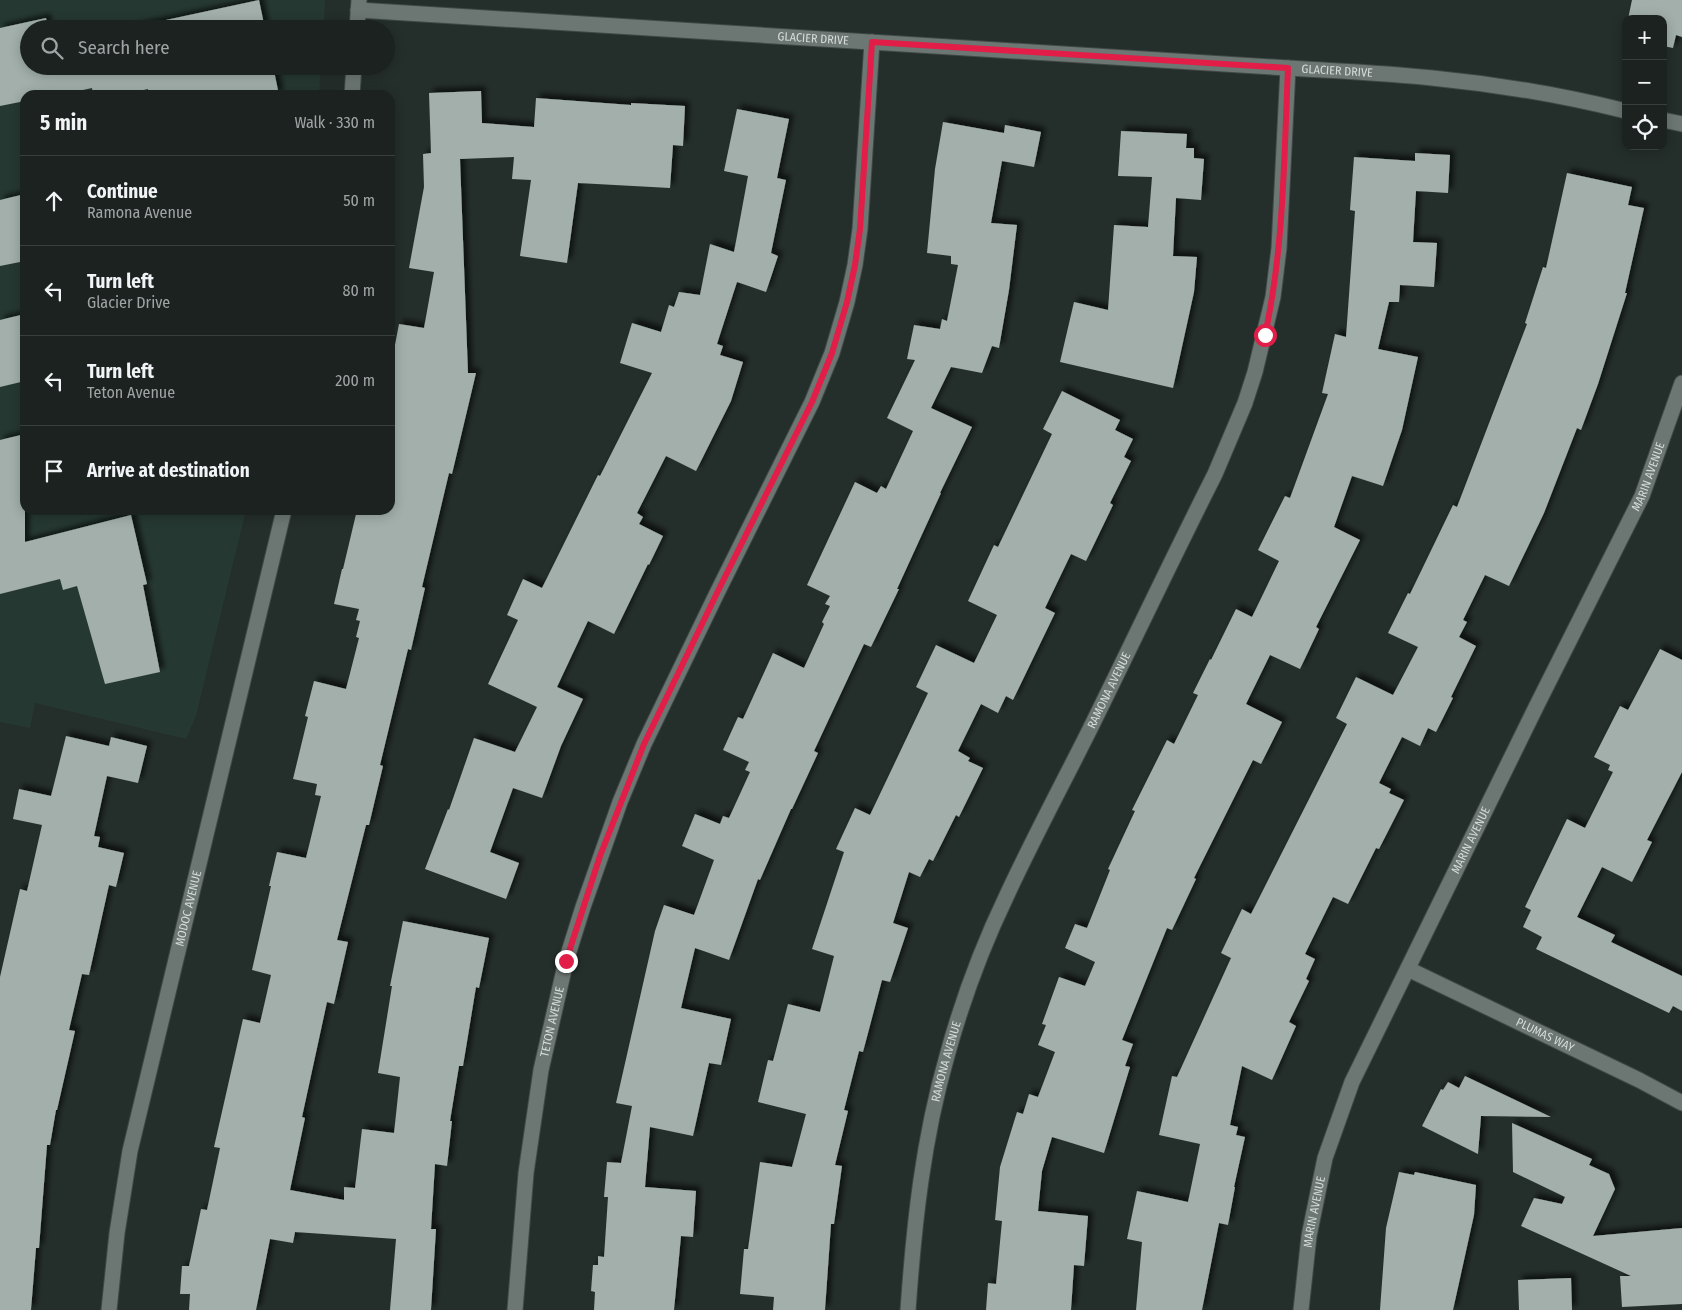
<!DOCTYPE html>
<html lang="en">
<head>
<meta charset="utf-8">
<style>
  body { margin:0; font-family:"Fira Sans Condensed",sans-serif; background:#282f2d; color:#f1f3f6 }
  .controls { position:absolute; right:15px; top:15px; display:grid; overflow:hidden; border-radius:10px; box-shadow:0 2px 12px #0003 }
  .controls button { width:45px; height:45px; display:grid; place-items:center; padding:0; border:0; border-bottom:1px solid #393f3e; background:#1b2220; color:#f1f3f6; font:25px sans-serif }
  .stop { position:absolute; width:15px; height:15px; margin:-11px; border:4px solid #e11d48; border-radius:50%; background:#fff }
  .stop.end { background:#e11d48; border-color:#fff; box-shadow:0 1px 5px #0008 }
  .list { margin:0; padding:0; list-style:none }
  h2 { display:flex; justify-content:space-between; align-items:center; height:65px; margin:0; padding:0 20px; font-size:21px }
  h2 small { font-size:16px; font-weight:400; color:#a0a4a5 }
  .list li { display:grid; grid-template-columns:32px 1fr auto; gap:15px; align-items:center; box-sizing:border-box; height:90px; padding:0 20px; border-top:1px solid #393f3e }
  .list b { display:block; font-size:19px; white-space:nowrap }
  .list p { margin:0; font-size:16px; white-space:nowrap; color:#a0a4a5 }
  .list em { font-size:16px; font-style:normal; color:#a0a4a5 }
  .icon { flex:none; width:28px; height:28px; fill:none; stroke:currentColor; stroke-width:2; stroke-linecap:round; stroke-linejoin:round }
  .map { position:relative; flex:none; width:1682px; height:1310px; overflow:hidden }
  .search { position:absolute; background:#1b2220; box-shadow:0 2px 12px #0003; left:20px; top:20px; width:375px; height:55px; display:flex; align-items:center; gap:12px; box-sizing:border-box; padding:0 18px; border-radius:28px; color:#a0a4a5; font-size:19px }
  .panel { position:absolute; background:#1b2220; box-shadow:0 2px 12px #0003; left:20px; top:90px; width:375px; height:425px; border-radius:15px }
  .map>svg:first-child { display:block }
</style>
</head>
<body>
<div class="map">
<svg width="1682" height="1310" viewBox="0 0 1682 1310">
  <defs>
    <filter id="shadow"><feDropShadow dx="4.5" dy="-4.5" stdDeviation="2.5" flood-color="#0009"/></filter>
  </defs>
  <rect width="100%" height="100%" fill="#242e2b"/>
  <path fill="#263832" d="M0 0H325L324 29H29V66H321L319 95H25V510H246L196 716 186 739 35 703 30 728 0 722Z"/>
  <g fill="#a2afaa" filter="url(#shadow)">
    <path d="M259 0 265 29H124Z"/>
    <path d="M1632 0H1682V37L1676 35 1673 48 1663 46V19H1628Z"/>
    <path d="M46 18 48 29H29V66H273L279 95H149L148 89 121 95H93L92 88 60 95H25V101L0 106V28Z"/>
    <path d="M481 91 482 123 534 127 536 98 631 105V103L685 106 683 146 673 145 670 188 578 183 567 263 520 256 531 180 512 179 514 157 460 159 468 373H476L452 474 449 473 422 587 425 588 411 650 408 649 380 765 383 766 369 825H366L337 940 348 942 334 1004 327 1002 302 1117 305 1118 290 1190 344 1200V1187L355 1188 362 1129 394 1133 400 1077 378 1073 392 986H390L403 921 489 938 479 988 476 987 463 1066H459L450 1121H452L447 1166 435 1164 431 1229H436L431 1310H390L396 1239 295 1232 293 1243 270 1239 256 1310H189L190 1294H180L182 1266H189L201 1209 207 1210 220 1148 214 1147 243 1019 260 1023 271 975 252 970 271 886H269L277 852 306 858 321 796 315 795 317 784 293 779 308 717 305 716 314 681 346 689 359 638 356 637 360 621 356 620 359 609 334 604 342 569H343L357 510H390V371L399 324 424 328 434 272 409 268 424 187 423 154 431 153 429 93Z"/>
    <path d="M737 109 789 119 777 178 786 180 771 253 778 256 766 292 737 282 717 344 723 346 720 355 743 362 731 401 696 471 666 456 637 513 643 517 639 524 663 536 649 565 648 564 614 634 588 621 557 687 583 699 561 746 542 798 513 788 490 852 519 863 506 899 425 869 448 809 449 810 474 738 515 752 537 707 488 684 518 620 507 615 523 579 542 588 598 475 600 476 652 373 620 363 632 323 661 332 669 305 674 307 679 292 700 295 710 244 734 252 748 176 724 171Z"/>
    <path d="M943 122 1004 133 1005 125 1041 132 1034 167 1002 161 991 223 1017 225 1009 290 999 348 992 346 982 373 951 367 931 408 972 427 940 493H941L897 589H899L871 647 864 644 814 751 818 753 792 809H791L760 880 758 879 729 960 695 948 681 1008 731 1019 721 1065 709 1063 693 1136 650 1127 645 1187 696 1191 693 1237 681 1236 674 1310H594L595 1292 591 1291 593 1265H598V1256L604 1257 608 1197H604L607 1162 621 1163 632 1106 616 1103 655 931 664 905 694 915 714 860 682 846 695 814 720 824 723 816 729 818 750 772 745 770 749 762 723 750 738 717 743 719 773 653 804 668 824 624 822 622 830 606 825 604 830 596 807 585 855 482 877 493 881 486 886 489 913 431 887 418 915 360 907 359 914 325 940 329 942 319 947 321 958 265 951 264V256L927 253 935 169Z"/>
    <path d="M1121 131 1187 134 1186 148H1194V158L1204 159 1201 200 1176 198 1173 256 1197 257 1194 292 1173 388 1060 362 1074 302 1108 310 1114 225 1148 227 1152 177 1118 176Z"/>
    <path d="M1415 153 1450 155 1448 193 1416 191 1413 242 1437 243 1434 287 1400 285 1399 302H1389L1378 349 1418 357 1402 430 1383 486 1352 476 1334 527 1360 540 1316 627 1319 629 1300 669 1270 655 1246 704 1282 722 1261 764 1253 760 1194 878 1196 879 1172 930 1167 928 1122 1040 1133 1044 1125 1066 1130 1067 1104 1153 1052 1137 1042 1171 1038 1211 1088 1216 1084 1266 1074 1265 1071 1310H986L988 1283 996 1284 1002 1221 995 1220 1000 1167 1017 1112 1023 1114 1029 1094 1038 1097 1055 1052 1038 1045 1046 1025 1042 1024 1059 977 1085 986 1095 962 1065 948 1075 924 1087 928 1110 870 1108 869 1135 811 1132 810 1167 740 1174 744 1198 695 1193 693 1210 659 1211 660 1236 609 1252 617 1279 561 1258 550 1285 496 1290 498 1328 394 1322 393 1335 334 1346 337 1355 211 1350 210 1354 157 1415 161Z"/>
    <path d="M1567 173 1632 187 1628 205 1644 208 1625 293H1627L1598 384 1581 430 1577 428 1544 513 1509 586 1485 575 1463 620 1467 622 1459 637 1476 646 1451 697 1453 698 1436 732 1428 728 1420 746 1402 737 1379 783 1391 789 1389 793 1404 800 1379 849 1376 848 1348 904 1333 897 1305 954 1315 959 1306 979 1309 981 1289 1022 1296 1026 1272 1080 1242 1066 1230 1125 1238 1127 1236 1135 1245 1137 1234 1187H1235L1228 1225 1219 1223 1202 1310H1136L1142 1242 1127 1239 1137 1191 1188 1202 1200 1144 1159 1135 1172 1076 1177 1077 1231 958 1221 953 1242 909 1251 914 1347 724 1336 718 1356 677 1393 695 1418 647 1388 633 1408 593 1410 594 1453 505 1457 507 1527 324 1525 323 1543 267 1546 268Z"/>
    <path d="M25 194V261L0 266V200Z"/>
    <path d="M25 314V381L0 387V320Z"/>
    <path d="M1062 391 1120 420 1115 430 1133 439 1124 457 1131 461 1110 503 1113 505 1086 561 1071 554 1045 608 1055 613 1013 700 1006 696 998 713 981 704 958 751 970 758 968 761 983 768 959 817 956 815 933 861 929 859 920 877 909 872 893 923 908 928 890 982 882 980 863 1052 859 1051 844 1110 848 1111 835 1165 842 1166 834 1224H831L825 1310H773L774 1297 740 1294 744 1249H748L760 1162 792 1167 806 1114 758 1102 768 1060 773 1061 788 1004 820 1012 834 956 812 949 844 852 836 849 855 808 870 815 928 693 916 687 936 645 974 663 997 615 968 601 994 545 998 547 1052 434 1043 429Z"/>
    <path d="M25 434V542L131 515 147 584 143 585 160 672 105 684 77 586 63 590 60 579 0 594V440Z"/>
    <path d="M1660 649 1682 660V772L1647 840 1652 842 1632 882 1602 867 1577 917 1615 935 1611 942 1682 976V1011L1673 1006 1669 1013 1536 949 1542 937 1523 927 1531 910 1525 907 1567 819 1585 828 1613 772 1608 770 1610 765 1594 757 1620 706 1628 710Z"/>
    <path d="M66 736 109 746 111 737 147 746 138 783 107 776 94 836 100 837 98 847 124 853 116 887 109 885 89 975 82 974 69 1030 75 1031 57 1110H56L50 1145H47L39 1248H36L31 1310H0V977L20 889 27 891 42 825 13 819 19 789 51 796Z"/>
    <path d="M1465 1076 1551 1117 1481 1116 1478 1154 1422 1126 1441 1089 1443 1090 1448 1082 1459 1088Z"/>
    <path d="M1512 1123 1592 1159 1589 1165 1609 1174 1615 1189 1593 1236 1682 1228V1304L1622 1307 1620 1276H1631L1521 1226 1534 1198 1562 1204 1565 1197 1513 1172Z"/>
    <path d="M1399 1172 1414 1175 1415 1172 1476 1185 1474 1215 1453 1310H1380L1386 1228Z"/>
    <path d="M1571 1278 1572 1310H1519L1518 1280Z"/>
  </g>
  <g fill="none" stroke-linecap="round" stroke-linejoin="round">
    <defs>
      <g id="minor">
        <path id="s1" d="M358 10 1288 68C1339 71 1390 73 1441 79 1503 85 1565 96 1626 111"/>
        <path d="M357 29 359 0"/>
        <path d="M352 95 354 66"/>
        <path d="M1663 120 1682 124"/>
        <path id="s2" d="M1408 969 1639 1080 1682 1103"/>
        <path id="s3" d="M109 1310 117 1233 130 1151 284 510"/>
        <path id="s4" d="M515 1310 526 1173 541 1070 566 961 583 907 620 802 644 744 717 593 812 402 832 353 847 302 855 265 860 229 872 42"/>
        <path id="s5" d="M908 1310C914 1224 923 1139 947 1056 962 1001 982 947 1007 895 1033 839 1062 785 1090 729 1132 644 1172 559 1215 474L1245 403 1255 372 1273 297 1279 248 1288 68"/>
        <path id="s6" d="M1301 1310 1309 1236 1325 1158 1352 1082 1537 705 1642 496 1682 383"/>
      </g>
    </defs>
    <use href="#minor" stroke="#414946" stroke-width="17"/>
    <use href="#minor" stroke="#6c7773" stroke-width="15"/>
  </g>
  <g fill="none" stroke-linecap="round" stroke-linejoin="round">
    <path stroke="#e11d48" stroke-width="6" d="M566 961 600 856 644 744 717 593 812 402 832 353 847 302 855 265 860 229 872 42 1288 68C1284 157 1284 248 1265 335"/>
  </g>
  <g text-anchor="middle" dominant-baseline="central" stroke-width="5" stroke-linejoin="round" paint-order="stroke">
    <g font-size="12" fill="#d5dbd8" stroke="#111514">
      <text stroke="none"><textPath href="#s1" startOffset="456">GLACIER DRIVE</textPath></text>
      <text stroke="none"><textPath href="#s1" startOffset="981">GLACIER DRIVE</textPath></text>
      <text stroke="none"><textPath href="#s6" startOffset="909">MARIN AVENUE</textPath></text>
      <text stroke="none"><textPath href="#s5" startOffset="658">RAMONA AVENUE</textPath></text>
      <text stroke="none"><textPath href="#s6" startOffset="504">MARIN AVENUE</textPath></text>
      <text stroke="none"><textPath href="#s3" startOffset="410">MODOC AVENUE</textPath></text>
      <text stroke="none"><textPath href="#s4" startOffset="291">TETON AVENUE</textPath></text>
      <text stroke="none"><textPath href="#s2" startOffset="152">PLUMAS WAY</textPath></text>
      <text stroke="none"><textPath href="#s5" startOffset="252">RAMONA AVENUE</textPath></text>
      <text stroke="none"><textPath href="#s6" startOffset="99">MARIN AVENUE</textPath></text>
    </g>
  </g>
</svg>
<div class="controls">
<button>+</button>
<button>−</button>
<button><svg class="icon" aria-label="locate" viewBox="0 0 24 24"><circle cx="12" cy="12" r="6"/><path d="M12 2v4M12 18v4M2 12h4M18 12h4"/></svg></button>
</div>
<div class="stop" style="left:1265px;top:335px"></div>
<div class="stop end" style="left:566px;top:961px"></div>
<div class="search"><svg class="icon" aria-label="search" viewBox="0 0 24 24"><circle cx="10" cy="10" r="6"/><path d="M15 15l6 6"/></svg>Search here</div>
<section class="panel">
<h2>5 min<small>Walk · 330 m</small></h2>
<ul class="list">
<li><svg class="icon" aria-label="ahead" viewBox="0 0 24 24"><path d="M12 20V5M6 11l6-6 6 6"/></svg><div><b>Continue</b><p>Ramona Avenue</p></div><em>50 m</em></li>
<li><svg class="icon" aria-label="left" viewBox="0 0 24 24"><path d="M17 20v-9H6M10 6l-5 5 5 5"/></svg><div><b>Turn left</b><p>Glacier Drive</p></div><em>80 m</em></li>
<li><svg class="icon" aria-label="left" viewBox="0 0 24 24"><path d="M17 20v-9H6M10 6l-5 5 5 5"/></svg><div><b>Turn left</b><p>Teton Avenue</p></div><em>200 m</em></li>
<li><svg class="icon" aria-label="arrive" viewBox="0 0 24 24"><path d="M6 21V4h12l-3 4 3 4H6"/></svg><div><b>Arrive at destination</b></div></li>
</ul>
</section>
</div>
</body>
</html>
